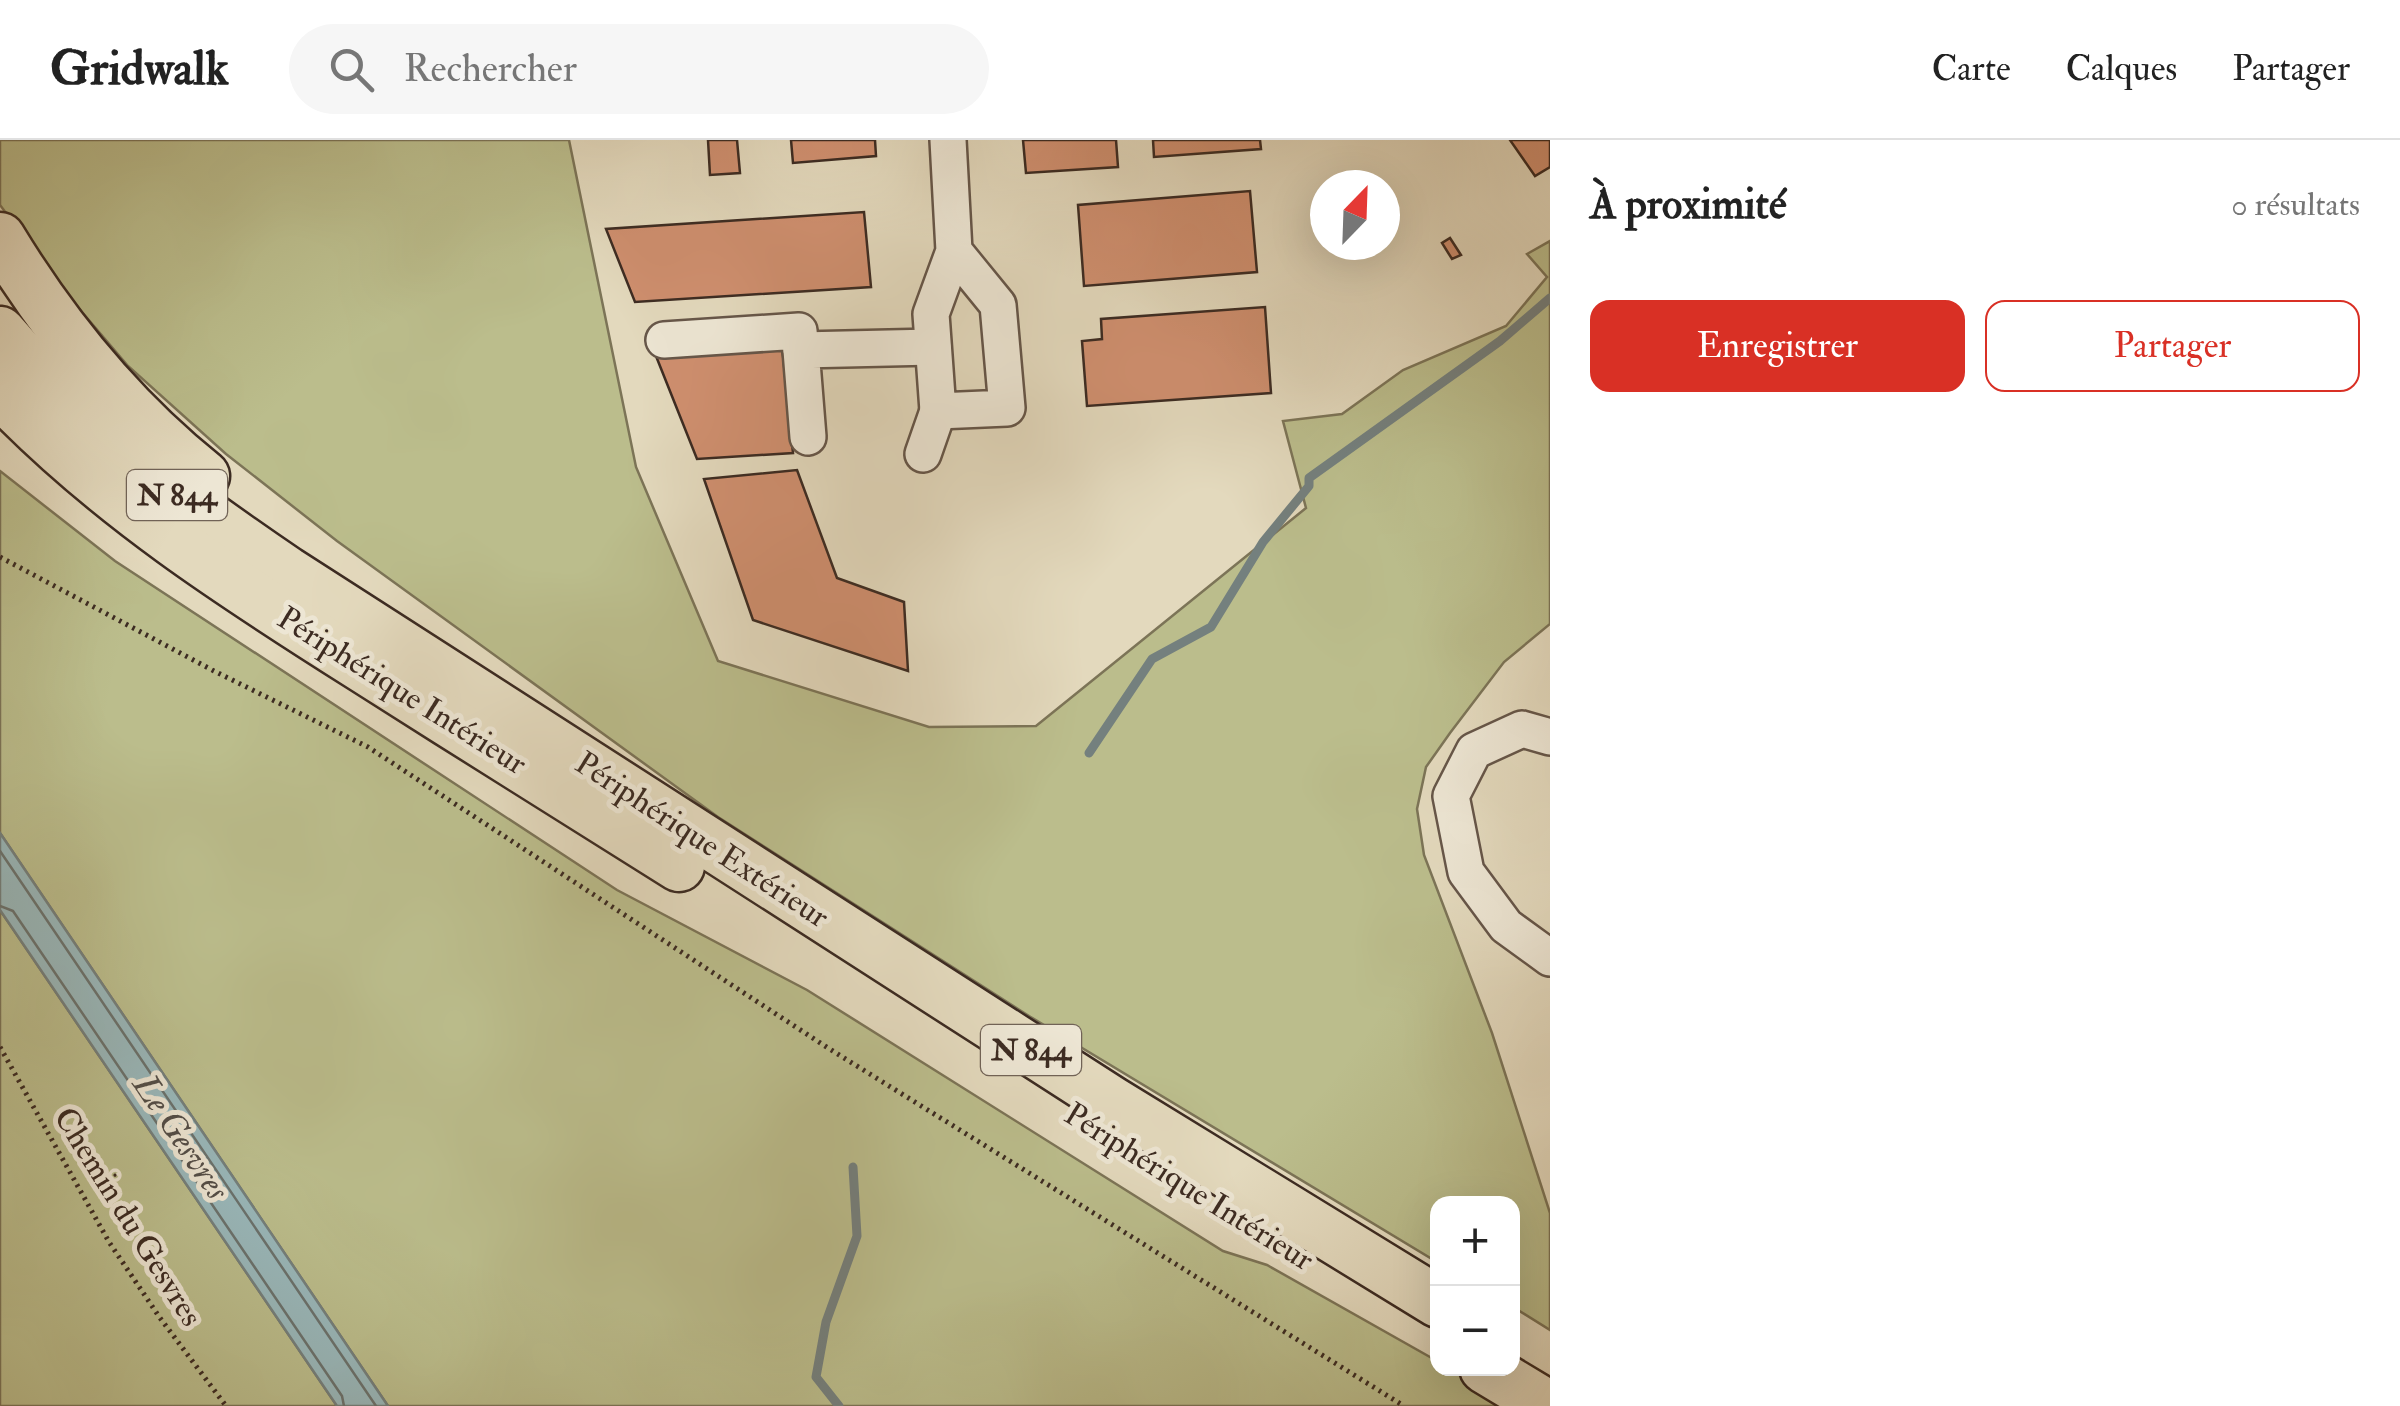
<!DOCTYPE html>
<html lang="fr">
<head>
<meta charset="utf-8">
<style>
  body { margin:0; font-family:"IM FELL Double Pica",serif; background:#f6f6f6; color:#222 }
  .controls { position:absolute; right:30px; bottom:30px; display:grid; overflow:hidden; border-radius:20px; box-shadow:0 10px 40px #0002 }
  .controls button { width:90px; height:90px; display:grid; place-items:center; padding:0; border:0; border-bottom:2px solid #e0e0e0; background:#fff; color:#222; font:50px sans-serif }
  .compass { position:absolute; left:1310px; top:30px; width:90px; height:90px; border-radius:50%; background:#fff; box-shadow:0 10px 40px #0002; rotate:23deg }
  .list { margin:0; padding:0; list-style:none }
  h2 { display:flex; justify-content:space-between; align-items:center; height:130px; margin:0; padding:0 40px; font-size:42px }
  h2 small { font-size:32px; font-weight:400; color:#767676 }
  .actions { display:flex; gap:20px; padding:30px 40px }
  .actions a { flex:1; padding:22px 0; border:2px solid #d93025; border-radius:20px; text-align:center; font-size:35px; color:#d93025 }
  .actions .main { background:#d93025; color:#fff }
  .icon { flex:none; width:55px; height:55px; fill:none; stroke:currentColor; stroke-width:2; stroke-linecap:round; stroke-linejoin:round }
  .map { position:relative; flex:none; width:1550px; height:1266px; overflow:hidden }
  header { display:flex; align-items:center; gap:60px; box-sizing:border-box; height:140px; padding:0 50px; background:#fff; border-bottom:2px solid #e0e0e0 }
  header strong { font-size:48px }
  nav { display:flex; gap:55px; margin-inline-start:auto; font-size:35px }
  .search { width:700px; height:90px; background:#f6f6f6; display:flex; align-items:center; gap:25px; box-sizing:border-box; padding:0 35px; border-radius:55px; color:#767676; font-size:38px }
  main { display:flex }
  aside { flex:1; background:#fff }
  .map>svg:first-child { display:block }
</style>
</head>
<body>
<header>
<strong>Gridwalk</strong>
<div class="search"><svg class="icon" aria-label="search" viewBox="0 0 24 24"><circle cx="10" cy="10" r="6"/><path d="M15 15l6 6"/></svg>Rechercher</div>
<nav><a>Carte</a><a>Calques</a><a>Partager</a></nav>
</header>
<main>
<div class="map">
<svg width="1550" height="1266" viewBox="0 0 1550 1266">
  <rect width="100%" height="100%" fill="#e3d9bd"/>
  <filter id="stains"><feTurbulence type="fractalNoise" baseFrequency=".002" numOctaves="4"/><feColorMatrix values="0 0 0 0 .2 0 0 0 0 .09 0 0 0 0 .02 0 0 0 .5 -.17"/></filter>
  <radialGradient id="worn" r=".72"><stop offset=".6" stop-color="#630" stop-opacity="0"/><stop offset="1" stop-color="#630" stop-opacity=".3"/></radialGradient>
  <g fill="#bbbd8c" stroke="#7c7457" stroke-width="2.5">
    <path d="M0 0H569L636 327 718 521 929 587 1036 586 1306 368 1283 281 1342 274 1403 230 1506 186 1547 137 1527 114 1550 101V484L1504 522 1450 593 1426 627 1417 669 1424 715 1492 893 1550 1073V1190L1513 1167 1512 1064H1438L1437 1122 1029 876 718 677 337 401 226 314 128 226 64 151 0 65Z"/>
    <path d="M0 331 115 421 617 750 807 850 1223 1111 1267 1125 1437 1221 1438 1228 1450 1229 1516 1266H388L0 693Z"/>
    <path d="M0 770 337 1266H0Z"/>
  </g>
  <path fill="#99b8bb" stroke="#74807e" stroke-width="2.5" d="M0 693 388 1266H337L0 770Z"/>
  <g fill="none" stroke-linecap="round" stroke-linejoin="round">
    <g stroke="#6a726e" stroke-width="2.5">
      <path d="M0 711 376 1266"/>
      <path d="M0 766 13 771 342 1256 344 1266"/>
    </g>
    <g stroke="#74807e" stroke-width="9">
      <path d="M1089 613 1152 519 1211 487 1263 402 1309 346V338L1500 201 1550 158"/>
      <path d="M839 1266 816 1237 826 1182 857 1096 853 1027"/>
    </g>
  </g>
  <g fill="#cf8f6f" stroke="#3c2b22" stroke-width="2.5">
    <path d="M708 0H737L740 33 710 35Z"/>
    <path d="M791 0H875L876 16 793 23Z"/>
    <path d="M1023 0H1116L1118 27 1026 33Z"/>
    <path d="M1153 0H1260L1261 9 1154 17Z"/>
    <path d="M1510 0H1550V27L1535 36Z"/>
    <path d="M1250 51 1257 132 1084 146 1078 65Z"/>
    <path d="M864 72 871 147 635 162 606 89Z"/>
    <path d="M1450 98 1461 115 1452 119 1442 103Z"/>
    <path d="M1265 167 1271 253 1087 266 1082 201 1102 199 1101 179Z"/>
    <path d="M782 206 793 313 697 319 656 216Z"/>
    <path d="M797 330 837 438 904 462 908 531 753 480 704 339Z"/>
  </g>
  <g fill="none" stroke-linecap="round" stroke-linejoin="round">
    <defs>
      <g id="minor">
        <path d="M948 0 954 111 931 174 938 271 1007 268 998 165 954 111"/>
        <path d="M664 200 799 191 801 210"/>
        <path d="M808 297 801 210 933 207"/>
        <path d="M923 314 938 271"/>
        <path d="M1550 597 1522 589 1474 611 1451 656 1466 732 1506 786 1550 818"/>
      </g>
      <g id="highway">
        <path d="M0 98C54 187 123 271 204 336"/>
        <path d="M0 192C81 287 184 362 287 432L1112 962 1438 1162"/>
        <path d="M0 252C107 364 233 445 363 527 468 594 574 660 679 726"/>
        <path d="M1485 1228 1548 1266"/>
      </g>
    </defs>
    <use href="#minor" stroke="#665649" stroke-width="40"/>
    <use href="#highway" stroke="#3c2b22" stroke-width="55"/>
    <g stroke="#3c2b22" stroke-width="5" stroke-dasharray="2.5 5" stroke-linecap="butt">
      <path d="M0 417 214 531 368 607 828 908 1404 1266"/>
      <path d="M0 907 109 1102 160 1178 226 1266"/>
    </g>
    <use href="#minor" stroke="#ede6d4" stroke-width="35"/>
    <use href="#highway" stroke="#e3d9bd" stroke-width="50"/>
  </g>
  <g text-anchor="middle" dominant-baseline="central" stroke-width="10" stroke-linejoin="round" paint-order="stroke">
    <g fill="#ede6d4" stroke="#716357" stroke-width="2.5">
      <rect x="127" y="330" width="100" height="50" rx="8"/>
      <rect x="981" y="885" width="100" height="50" rx="8"/>
    </g>
    <g font-size="30" font-weight="bold" fill="#3c2b22">
      <text x="177" y="355">N 844</text>
      <text x="1031" y="910">N 844</text>
    </g>
    <g font-size="32" fill="#3c2b22" stroke="#ede6d4">
      <text transform="translate(402 551) rotate(32)">Périphérique Intérieur</text>
      <text transform="translate(702 700) rotate(33)">Périphérique Extérieur</text>
      <text transform="translate(1189 1047) rotate(32)">Périphérique Intérieur</text>
      <text transform="translate(128 1077) rotate(58)">Chemin du Gesvres</text>
    </g>
    <g font-size="35" font-style="italic" fill="#534e48" stroke="#ede6d4">
      <text transform="translate(181 997) rotate(56)">Le Gesvres</text>
    </g>
  </g>
  <rect width="100%" height="100%" filter="url(#stains)"/>
  <rect width="100%" height="100%" fill="url(#worn)"/>
</svg>
<div class="controls">
<button>+</button>
<button>−</button>
</div>
<svg class="compass" viewBox="-18 -18 36 36"><path d="M0-13l5 13h-10z" fill="#e53935"/><path d="M0 13l5-13h-10z" fill="#767676"/></svg>
</div>
<aside>
<h2>À proximité<small>0 résultats</small></h2>
<ul class="list">
</ul>
<div class="actions"><a class="main">Enregistrer</a><a>Partager</a></div>
</aside>
</main>
</body>
</html>
